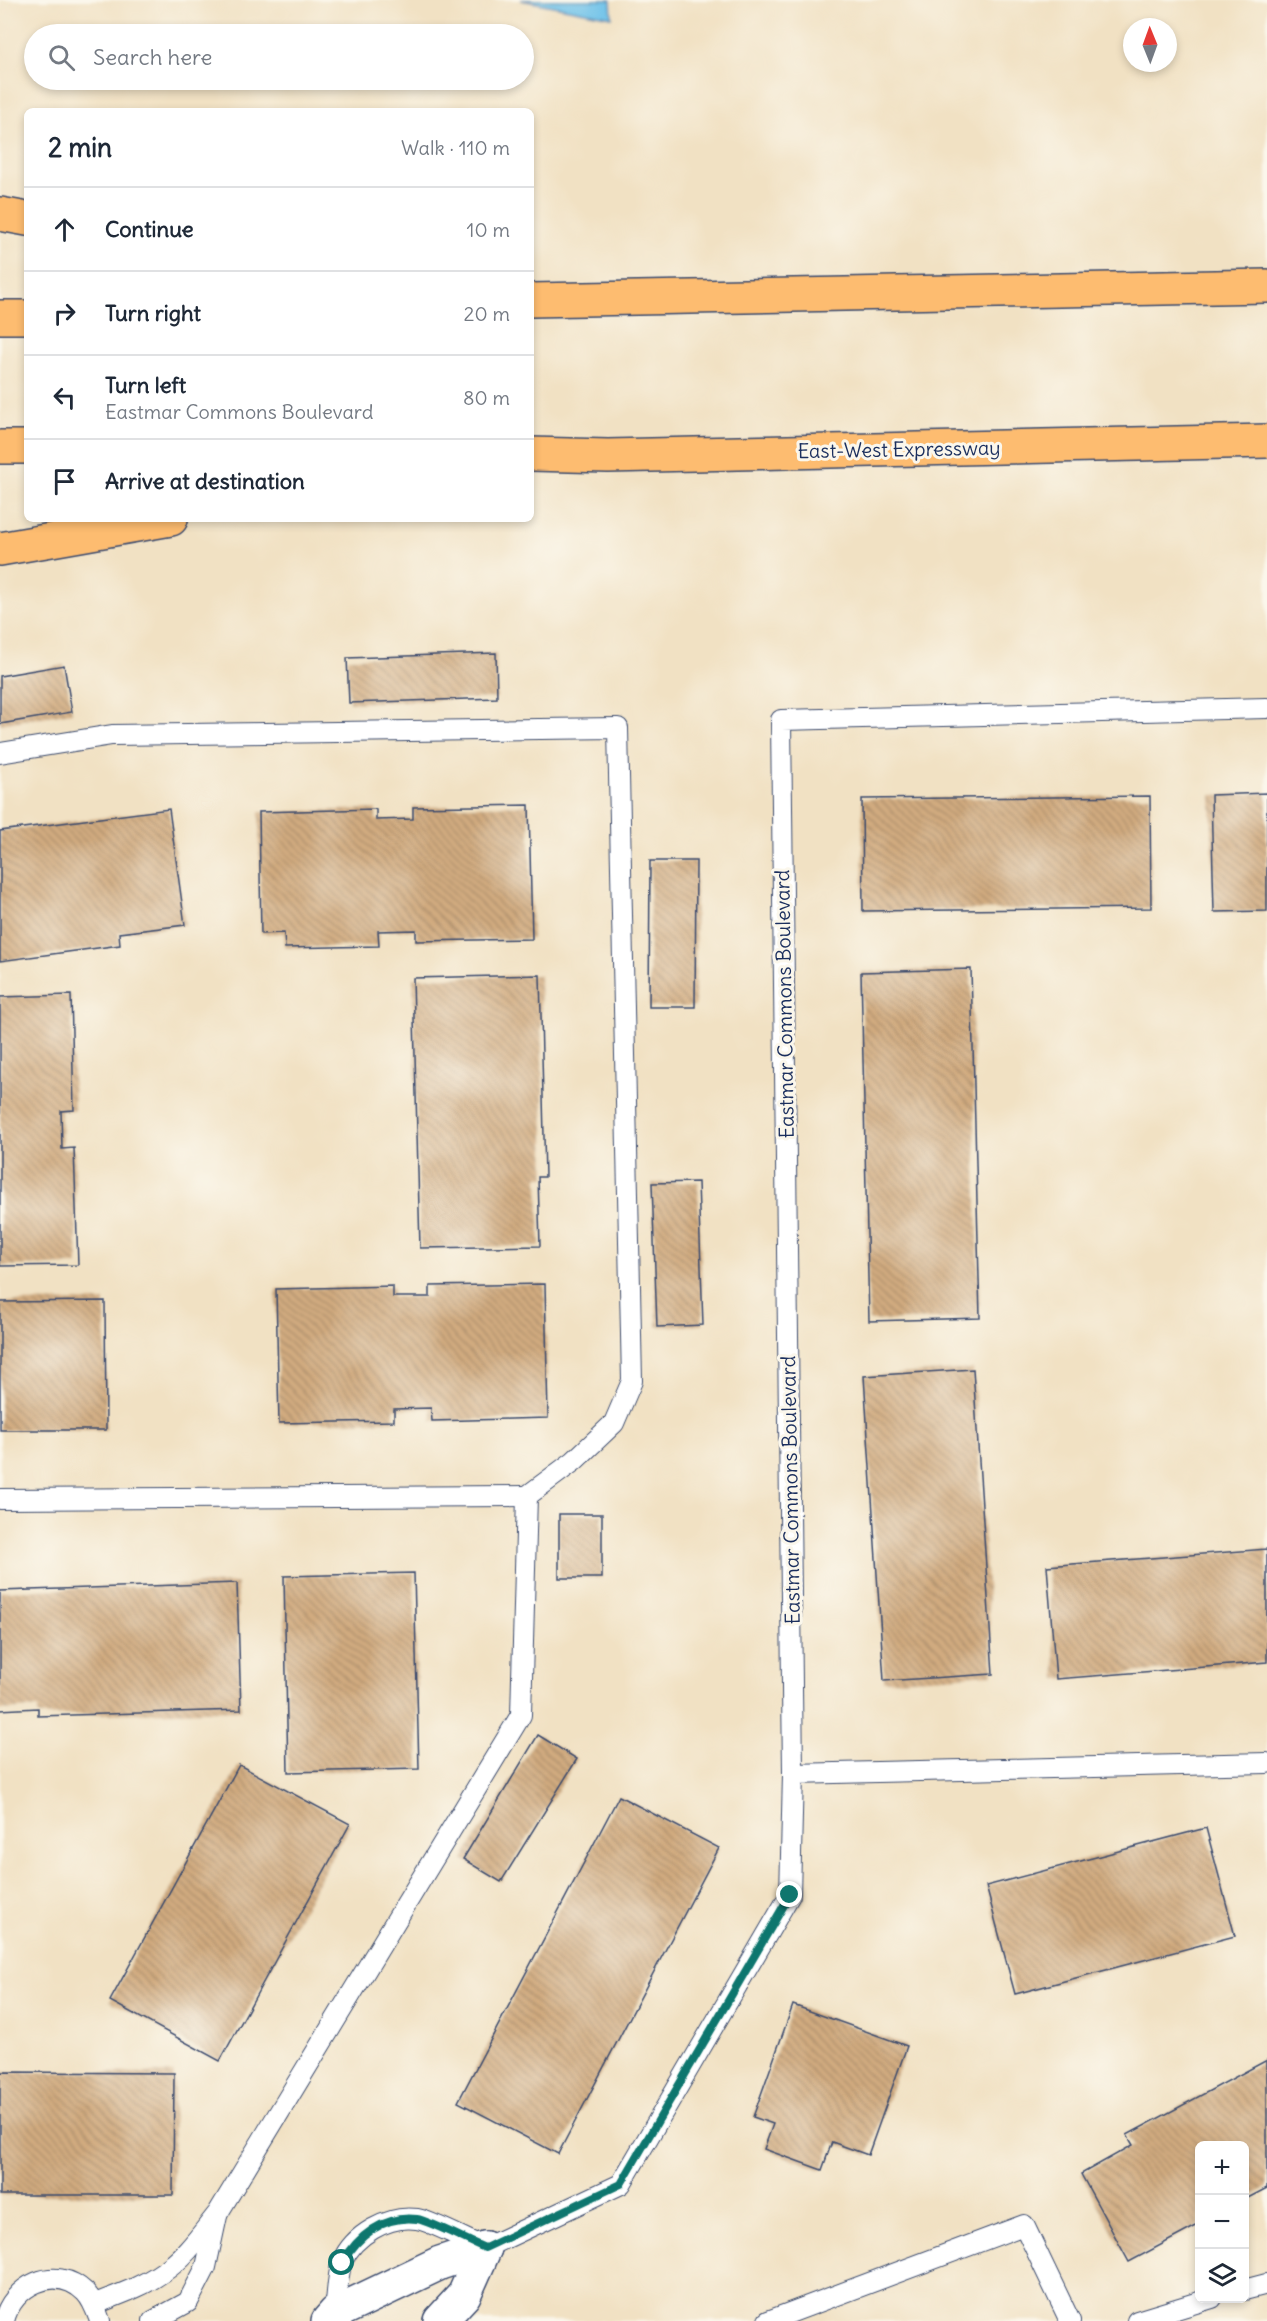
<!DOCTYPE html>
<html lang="en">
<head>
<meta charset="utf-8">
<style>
  body { margin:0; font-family:Delius,sans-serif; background:#f6f6f7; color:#1f2937 }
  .controls { position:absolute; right:18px; bottom:18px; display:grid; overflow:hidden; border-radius:9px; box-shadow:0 3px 9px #0003 }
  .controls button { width:54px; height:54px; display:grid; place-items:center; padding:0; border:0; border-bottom:2px solid #e0e1e3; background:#fff; color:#1f2937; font:30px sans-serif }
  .compass { position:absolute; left:1123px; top:18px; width:54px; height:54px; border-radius:50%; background:#fff; box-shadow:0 3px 9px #0003; rotate:359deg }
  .stop { position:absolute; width:18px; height:18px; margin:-14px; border:4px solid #0f766e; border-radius:50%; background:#fff }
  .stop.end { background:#0f766e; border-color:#fff; box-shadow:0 2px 6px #0008 }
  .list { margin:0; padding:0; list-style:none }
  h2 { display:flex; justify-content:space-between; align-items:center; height:78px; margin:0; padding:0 24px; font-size:26px }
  h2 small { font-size:20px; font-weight:400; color:#747a83 }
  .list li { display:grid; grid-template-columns:39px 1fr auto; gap:18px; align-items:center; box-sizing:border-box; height:84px; padding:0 24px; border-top:2px solid #e0e1e3 }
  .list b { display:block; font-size:22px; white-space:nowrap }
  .list p { margin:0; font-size:20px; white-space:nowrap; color:#747a83 }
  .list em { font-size:20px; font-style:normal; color:#747a83 }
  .icon { flex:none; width:33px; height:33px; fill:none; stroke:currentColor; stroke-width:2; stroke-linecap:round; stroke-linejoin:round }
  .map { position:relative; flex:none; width:1267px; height:2321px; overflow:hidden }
  .search { position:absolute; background:#fff; box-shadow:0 3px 9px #0003; left:24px; top:24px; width:510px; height:66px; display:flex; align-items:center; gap:15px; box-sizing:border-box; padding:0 21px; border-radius:33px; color:#747a83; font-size:22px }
  .panel { position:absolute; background:#fff; box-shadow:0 3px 9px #0003; left:24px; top:108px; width:510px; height:414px; border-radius:9px }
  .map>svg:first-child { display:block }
</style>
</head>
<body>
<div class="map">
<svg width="1267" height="2321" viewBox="0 0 1267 2321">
  <defs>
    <pattern id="building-back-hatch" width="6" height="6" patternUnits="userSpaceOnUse" patternTransform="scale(1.5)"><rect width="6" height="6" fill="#d1ab7f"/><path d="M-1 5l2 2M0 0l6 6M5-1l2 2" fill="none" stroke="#a98c6b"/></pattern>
  </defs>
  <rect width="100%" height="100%" fill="#fbf7ec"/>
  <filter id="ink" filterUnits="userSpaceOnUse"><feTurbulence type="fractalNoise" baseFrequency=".0167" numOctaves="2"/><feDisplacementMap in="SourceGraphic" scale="12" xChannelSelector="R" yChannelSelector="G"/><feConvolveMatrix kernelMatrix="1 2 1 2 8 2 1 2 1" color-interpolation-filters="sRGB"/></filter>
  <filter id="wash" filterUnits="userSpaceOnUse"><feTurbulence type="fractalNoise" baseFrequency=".008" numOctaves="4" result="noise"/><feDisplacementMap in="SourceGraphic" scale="24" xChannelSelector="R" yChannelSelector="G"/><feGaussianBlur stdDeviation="1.35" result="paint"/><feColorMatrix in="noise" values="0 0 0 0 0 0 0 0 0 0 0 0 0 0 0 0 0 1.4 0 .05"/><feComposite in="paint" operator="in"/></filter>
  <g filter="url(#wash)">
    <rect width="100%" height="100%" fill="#f1e1c3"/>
    <path fill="#6cc1e9" stroke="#4478a4" stroke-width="1.5" d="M521 0H611L612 17Z"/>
    <g id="blocks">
      <g fill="url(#building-back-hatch)">
        <path d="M496 653 497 698 349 703 347 658Z"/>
        <path d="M64 665 72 712 0 724V676Z"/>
        <path d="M1267 793V911L1214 912 1211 795Z"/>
        <path d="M1150 796 1151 908 863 911 862 799Z"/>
        <path d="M529 805 532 939 416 941V930L378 931 379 946 285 948 284 933 261 934 259 812 376 809V820L413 819V807Z"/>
        <path d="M169 809 185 925 119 933 120 945 0 961V831Z"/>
        <path d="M650 861H696L695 1007H649Z"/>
        <path d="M971 969 980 1318 869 1321 861 972Z"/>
        <path d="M540 975 545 1177H538L540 1246 420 1248 413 978Z"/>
        <path d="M71 995 74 1110 61 1111 62 1149 74 1148 78 1265 0 1266V997Z"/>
        <path d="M698 1182 703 1325 657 1327 652 1183Z"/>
        <path d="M545 1284 548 1418 432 1421 431 1408 394 1409V1421L279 1423 276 1289 393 1286V1297H430V1286Z"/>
        <path d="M105 1301 106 1430H0V1302Z"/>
        <path d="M973 1369 993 1674 884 1681 864 1376Z"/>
        <rect x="559" y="1514" width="43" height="64"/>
        <path d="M1267 1549V1662L1056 1679 1047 1566Z"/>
        <path d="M414 1573 419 1769 288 1772 284 1576Z"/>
        <path d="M237 1583 241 1710 38 1716V1708L0 1710V1591Z"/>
        <path d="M538 1735 577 1759 501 1882 463 1859Z"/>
        <path d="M239 1765 350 1824 220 2061 110 2001Z"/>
        <path d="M619 1796 719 1848 558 2154 458 2102Z"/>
        <path d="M1206 1828 1235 1936 1015 1994 986 1886Z"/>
        <path d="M793 2005 907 2046 868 2155 832 2142 822 2170 764 2149 773 2124 753 2117Z"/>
        <path d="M1267 2060V2188L1244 2200V2146H1200V2224L1129 2262 1081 2174 1133 2145 1127 2135Z"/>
        <path d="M0 2072 174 2073 173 2195H0Z"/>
      </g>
    </g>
  </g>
  <g filter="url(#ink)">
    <use href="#blocks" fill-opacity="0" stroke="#3b4a6d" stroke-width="1.5"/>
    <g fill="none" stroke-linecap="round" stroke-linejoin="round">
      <defs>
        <g id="lane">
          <path d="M1267 708 781 720 793 1774 1267 1763"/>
          <path d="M0 753 112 735 618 728 632 1381 614 1423 574 1461 527 1496 521 1715 218 2213C202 2233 185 2258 163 2272 142 2287 118 2295 95 2304"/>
          <path d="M0 1499 527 1496"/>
          <path d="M1244 2290 1267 2284"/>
          <path d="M335 2313C337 2297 337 2277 342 2262 353 2235 388 2215 417 2219 431 2221 470 2242 485 2248L621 2184 790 1895 793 1774"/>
          <path d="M4 2321C12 2286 55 2263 85 2292 93 2300 96 2310 100 2321"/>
          <path d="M153 2321 188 2302 206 2267 217 2216"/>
          <path d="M768 2321 1024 2225 1070 2321"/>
          <path d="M1137 2321 1212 2298"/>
        </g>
        <g id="street">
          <path d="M328 2321 335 2313 440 2263 485 2248"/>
          <path d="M440 2321 464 2295 485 2248"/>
        </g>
        <g id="highway">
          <path d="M0 214 27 219"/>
          <path d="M531 300 1267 286"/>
          <path d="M0 317H27"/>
          <path d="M0 447H27"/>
          <path d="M531 454 608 456 1267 441"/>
          <path d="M0 549 171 519"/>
        </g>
      </defs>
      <use href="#lane" stroke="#3b4a6d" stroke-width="22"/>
      <use href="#street" stroke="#3b4a6d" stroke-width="36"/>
      <use href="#highway" stroke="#3b4a6d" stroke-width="36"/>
      <use href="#lane" stroke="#fff" stroke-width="20"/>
      <use href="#street" stroke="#fff" stroke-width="33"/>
      <use href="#highway" stroke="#fdbc70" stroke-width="33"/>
    </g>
  </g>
  <g fill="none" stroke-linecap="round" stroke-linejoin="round" filter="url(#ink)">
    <path stroke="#0f766e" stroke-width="8" d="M342 2263C358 2236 383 2215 417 2219 430 2221 470 2242 485 2248L621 2184 790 1895"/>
  </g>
  <g text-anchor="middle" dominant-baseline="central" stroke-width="6" stroke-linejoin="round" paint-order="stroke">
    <g font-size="20" fill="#1b2f5e" stroke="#fbf7ec">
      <text transform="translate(899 449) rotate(-1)">East-West Expressway</text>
      <text transform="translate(784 1004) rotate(-91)">Eastmar Commons Boulevard</text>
      <text transform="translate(790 1490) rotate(-91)">Eastmar Commons Boulevard</text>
    </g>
  </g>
</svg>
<div class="controls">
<button>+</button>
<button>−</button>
<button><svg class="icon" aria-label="layers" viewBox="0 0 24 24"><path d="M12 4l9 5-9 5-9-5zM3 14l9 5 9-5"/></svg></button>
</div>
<svg class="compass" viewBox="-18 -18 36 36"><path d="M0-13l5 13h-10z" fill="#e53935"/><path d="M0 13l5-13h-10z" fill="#747a83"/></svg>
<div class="stop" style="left:342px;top:2263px"></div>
<div class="stop end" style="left:790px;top:1895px"></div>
<div class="search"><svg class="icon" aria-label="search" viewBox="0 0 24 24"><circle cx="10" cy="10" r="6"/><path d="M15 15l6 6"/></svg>Search here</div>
<section class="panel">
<h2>2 min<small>Walk · 110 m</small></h2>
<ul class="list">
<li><svg class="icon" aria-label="ahead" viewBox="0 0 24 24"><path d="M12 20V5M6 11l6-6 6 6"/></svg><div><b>Continue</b></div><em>10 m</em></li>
<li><svg class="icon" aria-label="right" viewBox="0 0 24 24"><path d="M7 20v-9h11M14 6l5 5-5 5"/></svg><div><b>Turn right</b></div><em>20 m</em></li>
<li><svg class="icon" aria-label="left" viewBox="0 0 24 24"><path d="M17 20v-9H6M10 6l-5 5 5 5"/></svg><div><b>Turn left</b><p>Eastmar Commons Boulevard</p></div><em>80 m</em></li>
<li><svg class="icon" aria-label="arrive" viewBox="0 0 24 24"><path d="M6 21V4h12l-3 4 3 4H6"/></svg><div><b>Arrive at destination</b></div></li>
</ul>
</section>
</div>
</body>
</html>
